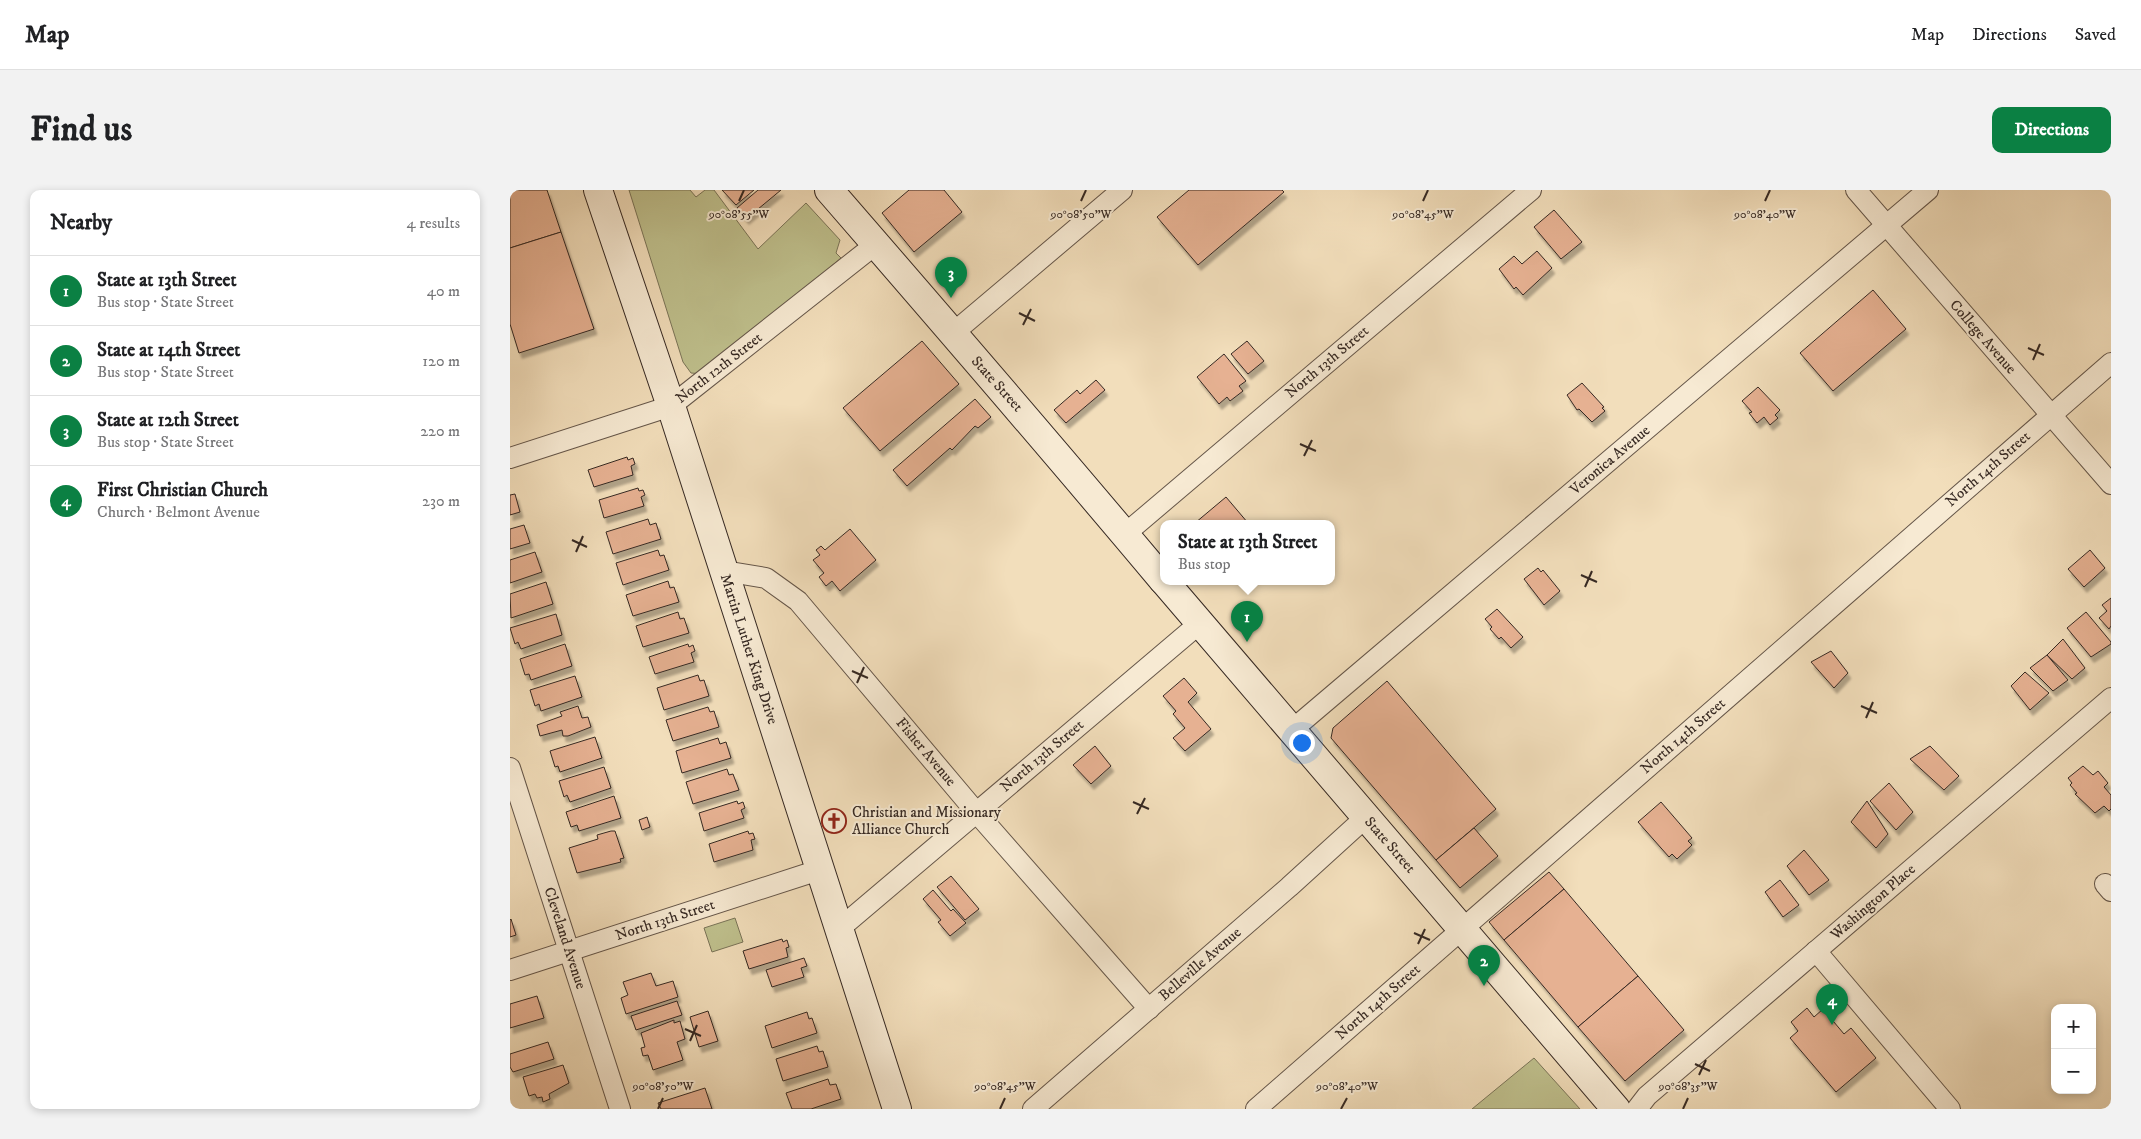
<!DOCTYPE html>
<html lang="en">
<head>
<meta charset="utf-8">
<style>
  body { margin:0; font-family:"IM FELL DW Pica",serif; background:#f2f2f2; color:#202124 }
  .controls { position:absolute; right:15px; bottom:15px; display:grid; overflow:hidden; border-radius:10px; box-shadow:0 2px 8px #0003 }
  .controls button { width:45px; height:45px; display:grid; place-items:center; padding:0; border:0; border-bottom:1px solid #e0e0e0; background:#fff; color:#202124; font:25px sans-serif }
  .you { position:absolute; left:791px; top:552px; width:18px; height:18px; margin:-12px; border:4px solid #fff; border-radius:50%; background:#1a73e8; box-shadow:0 0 0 8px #1a73e833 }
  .badge { display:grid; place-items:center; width:32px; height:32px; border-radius:50%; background:#0b8043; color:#fff; font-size:16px; font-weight:700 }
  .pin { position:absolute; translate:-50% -41px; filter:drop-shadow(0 1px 2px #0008) }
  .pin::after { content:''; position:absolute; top:26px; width:18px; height:15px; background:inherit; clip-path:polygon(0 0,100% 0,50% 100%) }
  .popup { position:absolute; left:650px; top:330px; width:175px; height:65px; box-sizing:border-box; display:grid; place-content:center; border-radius:10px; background:#fff; filter:drop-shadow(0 1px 4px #0005); font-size:16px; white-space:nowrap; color:#757577 }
  .popup b { font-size:19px; color:#202124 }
  .popup::after { content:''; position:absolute; left:50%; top:100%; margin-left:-10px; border:10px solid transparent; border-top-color:#fff }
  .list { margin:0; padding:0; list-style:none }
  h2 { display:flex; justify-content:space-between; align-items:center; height:65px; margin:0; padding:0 20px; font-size:21px }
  h2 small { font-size:16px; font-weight:400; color:#757577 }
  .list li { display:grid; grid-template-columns:32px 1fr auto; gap:15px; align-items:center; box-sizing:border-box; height:70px; padding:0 20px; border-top:1px solid #e0e0e0 }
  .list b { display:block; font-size:19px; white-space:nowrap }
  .list p { margin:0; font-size:16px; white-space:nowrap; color:#757577 }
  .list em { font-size:16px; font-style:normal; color:#757577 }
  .map { position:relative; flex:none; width:1601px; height:919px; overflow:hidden; border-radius:10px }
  header { display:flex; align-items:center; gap:30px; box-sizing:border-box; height:70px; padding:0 25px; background:#fff; border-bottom:1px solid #e0e0e0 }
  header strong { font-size:24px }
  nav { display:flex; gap:28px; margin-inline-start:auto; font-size:18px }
  .intro { display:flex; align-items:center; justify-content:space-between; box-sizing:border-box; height:120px; padding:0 30px }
  h1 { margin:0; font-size:35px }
  .button { padding:12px 22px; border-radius:10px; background:#0b8043; color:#fff; font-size:18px; font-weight:700 }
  main { display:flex; gap:30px; padding:0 30px }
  aside { flex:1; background:#fff; border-radius:10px; box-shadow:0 2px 8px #0003 }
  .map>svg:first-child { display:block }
</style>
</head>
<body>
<header>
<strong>Map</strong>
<nav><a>Map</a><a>Directions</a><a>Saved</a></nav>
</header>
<div class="intro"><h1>Find us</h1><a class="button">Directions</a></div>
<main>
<aside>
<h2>Nearby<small>4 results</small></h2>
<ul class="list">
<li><span class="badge">1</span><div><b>State at 13th Street</b><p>Bus stop · State Street</p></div><em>40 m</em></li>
<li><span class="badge">2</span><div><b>State at 14th Street</b><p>Bus stop · State Street</p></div><em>120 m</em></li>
<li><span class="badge">3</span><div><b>State at 12th Street</b><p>Bus stop · State Street</p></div><em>220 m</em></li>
<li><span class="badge">4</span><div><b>First Christian Church</b><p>Church · Belmont Avenue</p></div><em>230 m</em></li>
</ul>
</aside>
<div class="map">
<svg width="1601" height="919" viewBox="0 0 1601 919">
  <defs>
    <filter id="shadow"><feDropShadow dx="3" dy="5.5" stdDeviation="1" flood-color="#0004"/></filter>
  </defs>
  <rect width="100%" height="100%" fill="#f2debb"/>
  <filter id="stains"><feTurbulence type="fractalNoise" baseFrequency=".004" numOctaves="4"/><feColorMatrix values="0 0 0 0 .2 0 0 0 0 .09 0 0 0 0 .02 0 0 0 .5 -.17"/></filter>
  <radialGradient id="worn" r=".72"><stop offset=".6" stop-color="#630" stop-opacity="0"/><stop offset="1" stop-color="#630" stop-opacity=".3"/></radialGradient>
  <g fill="#bfc08d" stroke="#7a7458">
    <path d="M119 0H180L186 7 195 0H204L248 59 296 13 330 50 326 63 331 68 194 184 181 183 173 172Z"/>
    <path d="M225 728 233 752 202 762 194 738Z"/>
    <path d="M1024 868 1070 919H962Z"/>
  </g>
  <g fill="#e6b192" stroke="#362923" filter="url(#shadow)">
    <path d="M0 0H37L51 42 0 58Z"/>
    <path d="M212 0H244L226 15Z"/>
    <path d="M248 0H271L236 29 227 18Z"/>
    <path d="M399 0H434L452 22 404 62 372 23Z"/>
    <path d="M679 0H772L774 2 688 75 647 27Z"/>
    <path d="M1044 20 1072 52 1051 69 1024 37Z"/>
    <path d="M51 42 84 139 9 163 0 134V58Z"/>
    <path d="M1027 61 1042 78 1013 105 1006 97 1004 99 989 79 1004 66 1012 74Z"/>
    <path d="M1363 100 1396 139 1323 201 1290 163Z"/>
    <path d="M412 151 449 194 370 261 333 218Z"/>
    <path d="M737 151 754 171 738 184 721 164Z"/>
    <path d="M714 164 736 191 729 196 733 201 720 211 717 207 709 214 687 187Z"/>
    <path d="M586 190 595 200 556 233 544 220 567 200 570 204Z"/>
    <path d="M1072 193 1094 217 1092 218 1095 221 1082 232 1069 219 1067 220 1057 205Z"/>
    <path d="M1248 197 1270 220 1265 225 1268 228 1260 235 1254 227 1247 233 1239 223 1242 222 1232 211Z"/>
    <path d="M465 209 481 227 468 238 465 236 442 260 440 258 397 296 383 280Z"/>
    <path d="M117 267 118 270 123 268 125 274 121 276 123 285 84 297 78 280Z"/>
    <path d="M128 298 129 301 133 300 135 305 131 307 134 316 94 328 89 310Z"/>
    <path d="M5 304 10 322 0 325V305Z"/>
    <path d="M716 307 738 333H685Z"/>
    <path d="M138 329 140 335 146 333 151 349 103 364 96 342Z"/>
    <path d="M14 335 20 353 0 359V339Z"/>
    <path d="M340 339 366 370 330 401 322 391 316 396 309 387 314 383 303 370 310 365 306 360 311 356 315 360Z"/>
    <path d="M148 360 150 366 154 365 159 380 113 395 106 373Z"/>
    <path d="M1580 360 1595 378 1574 397 1558 379Z"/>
    <path d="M25 362 32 382 0 393V370Z"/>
    <path d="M1028 378 1031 382 1033 380 1050 401 1034 415 1014 389Z"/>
    <path d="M158 391 160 398 164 397 169 412 123 426 116 405Z"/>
    <path d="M36 392 43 414 1 428 0 404Z"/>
    <path d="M1601 408V436L1599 439 1589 428 1597 421 1592 415Z"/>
    <path d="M987 419 1013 447 1001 458 991 447 989 449 980 439 982 437 975 429Z"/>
    <path d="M168 422 170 429 174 428 179 443 133 457 126 436Z"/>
    <path d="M1576 422 1601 452V454L1581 467 1557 438Z"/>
    <path d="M46 424 52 445 11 459 8 452 5 454 0 438Z"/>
    <path d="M1553 449 1575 478 1562 489 1537 465Z"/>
    <path d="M55 454 62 476 21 490 19 484 15 485 10 469Z"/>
    <path d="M178 454 179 457 183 455 185 461 181 463 184 472 145 484 139 467Z"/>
    <path d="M1321 461 1338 483 1324 498 1301 472Z"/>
    <path d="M1537 465 1558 490 1543 501 1520 478Z"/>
    <path d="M1515 482 1539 503 1520 520 1501 496Z"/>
    <path d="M188 485 190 491 194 490 199 506 154 520 147 498Z"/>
    <path d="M65 486 72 507 31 521 29 514 25 516 20 500Z"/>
    <path d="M674 488 687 503 678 512 701 539 675 561 663 548 675 538 663 524 666 521 653 506Z"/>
    <path d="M877 491 986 619 926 670 821 548 823 538Z"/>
    <path d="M68 516 72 528 78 527 81 537 58 546H53L52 540 30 546 27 535 52 526 50 522Z"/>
    <path d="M198 517 200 522 204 521 209 537 163 551 156 530Z"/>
    <path d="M85 547 92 568 50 582 48 576 45 577 40 561Z"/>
    <path d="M208 548 210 554 216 552 221 568 172 583 166 561Z"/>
    <path d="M585 556 601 576 581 594 563 575Z"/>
    <path d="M1420 556 1449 586 1434 600 1400 569Z"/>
    <path d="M1573 576 1583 585 1588 581 1598 593 1594 597 1601 605V619L1599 621 1594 616 1585 623 1565 604 1567 603 1560 595 1562 593 1558 588Z"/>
    <path d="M94 577 101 598 60 612 57 605 54 607 49 591Z"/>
    <path d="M217 579 219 585 223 584 229 600 183 614 176 592Z"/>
    <path d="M1379 593 1403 622 1386 640 1360 611Z"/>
    <path d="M104 606 111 628 69 641 67 635 61 637 56 622Z"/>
    <path d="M227 611 228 614 233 612 235 618 231 620 234 628 194 641 189 623Z"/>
    <path d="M1357 611 1378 644 1366 658 1341 632Z"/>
    <path d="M1151 612 1182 648 1178 651 1182 655 1167 669 1162 664 1159 667 1128 632Z"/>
    <path d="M137 627 140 637 132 640 129 630Z"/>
    <path d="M964 638 988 666 950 698 926 670Z"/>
    <path d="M101 641H105L114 668 110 669 111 672 67 683 59 658 88 649 87 645Z"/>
    <path d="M238 641 239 644 243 643 245 649 241 650 243 660 204 672 199 654Z"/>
    <path d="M1294 660 1319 690 1299 705 1277 676Z"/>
    <path d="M1039 682 1054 699 994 750 979 732Z"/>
    <path d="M441 686 469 719 455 730 427 697Z"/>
    <path d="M1270 690 1289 715 1273 727 1255 702Z"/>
    <path d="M1054 699 1128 786 1068 837 994 750Z"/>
    <path d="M423 700 441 721 443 719 456 733 440 746 428 732 431 730 413 709Z"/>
    <path d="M1 729 6 745 0 747V730Z"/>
    <path d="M272 749 273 752 277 750 279 757 276 758 278 767 239 779 233 761Z"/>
    <path d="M294 768 297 776 291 778 294 787 262 797 256 780Z"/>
    <path d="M141 783 146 796 163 791 168 807 116 824 111 808 118 805 113 792Z"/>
    <path d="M1128 786 1174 840 1115 891 1068 837Z"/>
    <path d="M27 806 34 828 0 838V814Z"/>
    <path d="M167 811 172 825 126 840 121 826Z"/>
    <path d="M1297 818 1304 827 1313 819 1334 844 1341 838 1366 868 1326 902 1280 848 1288 841 1281 832Z"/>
    <path d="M198 821 208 851 189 857 180 827Z"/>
    <path d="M297 822 299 829 302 828 307 843 262 858 255 836Z"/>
    <path d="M164 830V833L170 831 175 849 167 852 173 870 143 880 138 865 133 866 131 858 135 857 131 843Z"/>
    <path d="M38 852 44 869 3 882 0 877V864Z"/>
    <path d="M307 856 309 862 313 861 318 877 273 891 266 869Z"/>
    <path d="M53 875 59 893 39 904 40 909 33 912 32 907 27 908 25 904 19 906 13 887Z"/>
    <path d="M318 889 320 895 326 894 331 909 301 919H282L276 903Z"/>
    <path d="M195 898 202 919H151L148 913Z"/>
  </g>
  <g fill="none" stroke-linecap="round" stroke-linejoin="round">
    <defs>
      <g id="street">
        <path d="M1346 0 1601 294"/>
        <path d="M442 144 612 0"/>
        <path d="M0 268 161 216 366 54"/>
        <path d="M615 344 1021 0"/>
        <path d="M214 381 256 388 288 411 466 622 639 819"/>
        <path d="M782 540 1418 0"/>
        <path d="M0 578 110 919"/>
        <path d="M1595 694 1601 701"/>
        <path d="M329 739 690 433"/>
        <path d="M1306 761 1440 919"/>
        <path d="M0 780 309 680"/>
        <path d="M523 919 779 697 856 627"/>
        <path d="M746 919 1601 173"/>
        <path d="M1127 919 1137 906 1601 508"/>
      </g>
      <g id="secondary">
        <path d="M88 0 161 216 387 919"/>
        <path d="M319 0C431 129 543 259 653 390"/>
        <path d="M654 391 1106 919"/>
      </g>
    </defs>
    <use href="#street" stroke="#655649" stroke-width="22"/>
    <use href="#secondary" stroke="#362923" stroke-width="30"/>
    <use href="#street" stroke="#f7ead3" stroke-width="20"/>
    <use href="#secondary" stroke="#f7ead3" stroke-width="28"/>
  </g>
  <path fill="none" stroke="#362923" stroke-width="2" d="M229 11 234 0M571 11 576 0M913 11 918 0M1255 11 1260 0M509 123 525 131M513 135 521 119M1518 158 1534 165M1523 170 1530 154M790 254 806 261M794 266 802 250M62 350 77 357M66 362 73 346M1071 385 1087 392M1075 397 1082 381M342 481 358 488M347 493 354 477M1351 516 1367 523M1356 528 1363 512M623 612 639 619M627 624 635 608M904 743 920 750M908 754 915 739M175 839 191 846M180 851 187 835M1185 874 1200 881M1189 885 1196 870M148 919 153 908M490 919 495 908M831 919 837 908M1173 919 1178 908"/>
  <defs>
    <symbol id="church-ring" viewBox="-11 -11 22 22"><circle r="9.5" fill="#f7ead3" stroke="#8f2418" stroke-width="1.5"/><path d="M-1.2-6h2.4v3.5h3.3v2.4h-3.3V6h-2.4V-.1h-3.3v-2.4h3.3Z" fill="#8f2418"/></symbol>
  </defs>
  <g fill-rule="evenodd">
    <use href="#church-ring" x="310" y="617" width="28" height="28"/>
  </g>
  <g text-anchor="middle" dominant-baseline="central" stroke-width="4" stroke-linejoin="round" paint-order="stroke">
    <g font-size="15" fill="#362923" stroke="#f7ead3">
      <text transform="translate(1473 147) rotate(49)">College Avenue</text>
      <text transform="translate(817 172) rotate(-40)">North 13th Street</text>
      <text transform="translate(209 178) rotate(-38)">North 12th Street</text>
      <text transform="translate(487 194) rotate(48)">State Street</text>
      <text transform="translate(1100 270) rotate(-40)">Veronica Avenue</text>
      <text transform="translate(1478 279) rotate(-41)">North 14th Street</text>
      <text transform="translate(239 459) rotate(72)">Martin Luther King Drive</text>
      <text transform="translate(1173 546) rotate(-41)">North 14th Street</text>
      <text transform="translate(416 562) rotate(50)">Fisher Avenue</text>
      <text transform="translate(532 566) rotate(-40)">North 13th Street</text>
      <text transform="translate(880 655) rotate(49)">State Street</text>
      <text transform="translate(1363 712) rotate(-41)">Washington Place</text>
      <text transform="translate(155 730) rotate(-18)">North 13th Street</text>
      <text transform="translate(55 748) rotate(72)">Cleveland Avenue</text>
      <text transform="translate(690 774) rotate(-41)">Belleville Avenue</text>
      <text transform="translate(868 812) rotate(-41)">North 14th Street</text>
    </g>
    <g font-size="15" fill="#362923" stroke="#f7ead3" text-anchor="start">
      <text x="342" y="622">Christian and Missionary<tspan x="342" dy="17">Alliance Church</tspan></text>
    </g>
  </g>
  <g font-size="12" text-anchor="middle" fill="#362923" stroke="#f7ead3" stroke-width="4" stroke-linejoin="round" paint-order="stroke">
    <text x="229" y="28">90°08'55"W</text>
    <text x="571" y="28">90°08'50"W</text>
    <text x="913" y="28">90°08'45"W</text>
    <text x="1255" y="28">90°08'40"W</text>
    <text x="153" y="900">90°08'50"W</text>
    <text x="495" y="900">90°08'45"W</text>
    <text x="837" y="900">90°08'40"W</text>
    <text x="1178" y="900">90°08'35"W</text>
  </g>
  <rect width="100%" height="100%" filter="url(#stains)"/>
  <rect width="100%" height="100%" fill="url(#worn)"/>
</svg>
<div class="controls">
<button>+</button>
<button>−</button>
</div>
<div class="you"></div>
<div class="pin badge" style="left:737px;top:452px">1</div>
<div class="popup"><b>State at 13th Street</b>Bus stop</div>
<div class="pin badge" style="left:974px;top:796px">2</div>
<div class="pin badge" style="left:441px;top:108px">3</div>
<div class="pin badge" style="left:1322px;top:835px">4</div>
</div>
</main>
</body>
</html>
